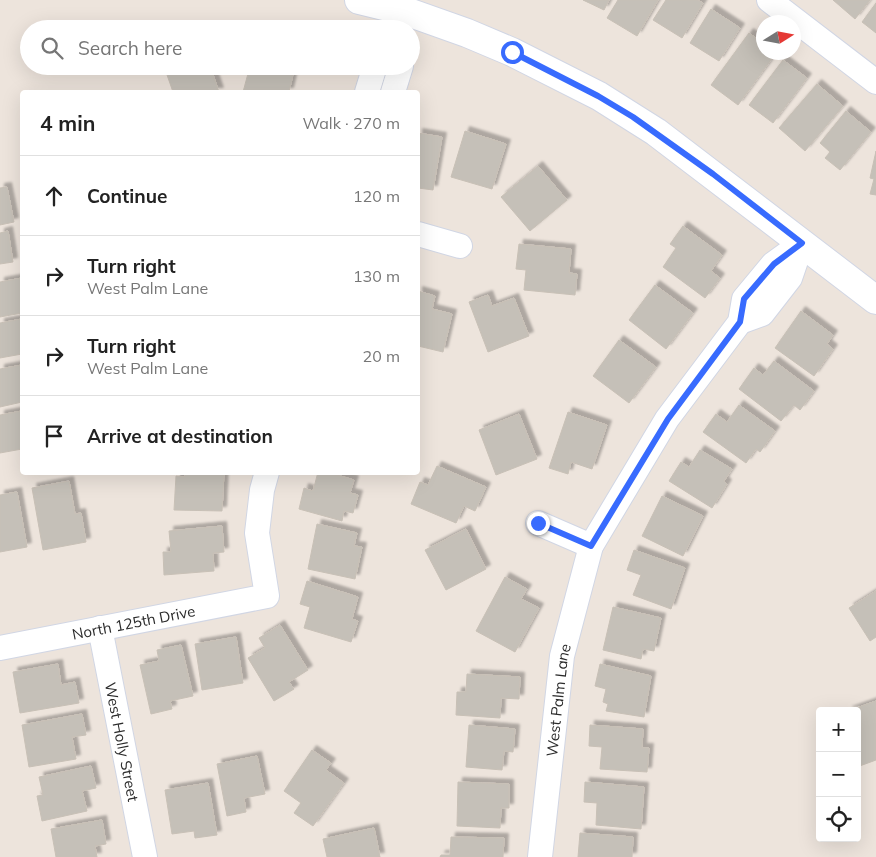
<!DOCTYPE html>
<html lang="en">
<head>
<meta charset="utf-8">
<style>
  body { margin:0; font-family:Mulish,sans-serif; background:#f6f6f6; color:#222 }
  .controls { position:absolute; right:15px; bottom:15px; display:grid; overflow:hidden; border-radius:5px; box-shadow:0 5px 20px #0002 }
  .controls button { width:45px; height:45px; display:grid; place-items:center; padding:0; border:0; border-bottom:1px solid #e0e0e0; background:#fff; color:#222; font:25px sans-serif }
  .compass { position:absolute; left:756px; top:15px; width:45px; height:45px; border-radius:50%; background:#fff; box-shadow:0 5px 20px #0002; rotate:79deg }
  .stop { position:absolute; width:15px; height:15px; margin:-11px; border:4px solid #386bfe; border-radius:50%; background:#fff }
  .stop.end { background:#386bfe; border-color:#fff; box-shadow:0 1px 5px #0008 }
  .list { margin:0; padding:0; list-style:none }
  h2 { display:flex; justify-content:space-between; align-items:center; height:65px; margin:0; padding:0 20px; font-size:21px }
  h2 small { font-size:16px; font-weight:400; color:#767676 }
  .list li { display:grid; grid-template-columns:32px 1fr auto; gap:15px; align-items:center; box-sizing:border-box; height:80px; padding:0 20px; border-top:1px solid #e0e0e0 }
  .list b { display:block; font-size:19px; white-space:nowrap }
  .list p { margin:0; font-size:16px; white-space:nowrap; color:#767676 }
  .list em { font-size:16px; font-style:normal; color:#767676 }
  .icon { flex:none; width:28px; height:28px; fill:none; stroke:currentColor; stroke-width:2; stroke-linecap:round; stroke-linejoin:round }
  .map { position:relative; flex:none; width:876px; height:857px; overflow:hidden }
  .search { position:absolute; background:#fff; box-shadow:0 5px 20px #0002; left:20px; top:20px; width:400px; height:55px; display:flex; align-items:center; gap:12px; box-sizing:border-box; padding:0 18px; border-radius:28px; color:#767676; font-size:19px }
  .panel { position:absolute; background:#fff; box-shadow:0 5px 20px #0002; left:20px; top:90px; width:400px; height:385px; border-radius:5px }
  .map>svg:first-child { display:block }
</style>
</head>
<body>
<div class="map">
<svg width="876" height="857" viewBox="0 0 876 857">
  <defs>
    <filter id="shadow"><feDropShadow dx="4.5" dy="-4.5" stdDeviation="1" flood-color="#0004"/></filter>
  </defs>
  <rect width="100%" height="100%" fill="#ede4dc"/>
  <g fill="#c5c0b8" stroke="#c8c0b6" filter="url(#shadow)">
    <path d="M583 0H609L604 10Z"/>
    <path d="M618 0H658L637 36 607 18Z"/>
    <path d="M666 0H697L703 3 682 38 653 20Z"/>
    <path d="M833 0H870L855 19Z"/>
    <path d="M876 3V33L862 22Z"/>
    <path d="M711 9 740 28 719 61 690 43Z"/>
    <path d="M749 33 764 44V52L776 53 738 105 711 85Z"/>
    <path d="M783 60 807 78 773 123 749 105Z"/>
    <path d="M184 66H210L219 92H173L166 72Z"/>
    <path d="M250 66 269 70 270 66H277L294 70 289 92H243Z"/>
    <path d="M817 84 843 106 805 151 779 128Z"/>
    <path d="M846 111 871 132 840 170 825 158 830 152 820 143Z"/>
    <path d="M465 131 506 144 492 189 451 177Z"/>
    <path d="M418 133 442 137 433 190 418 188Z"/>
    <path d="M876 151V195L870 194 874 179 870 178Z"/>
    <path d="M538 166 567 200 530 231 501 197Z"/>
    <path d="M7 187 14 222 0 225V188Z"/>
    <path d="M683 226 722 255 711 271 720 278 705 298 663 267 676 248 670 244Z"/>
    <path d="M8 231 13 262 0 264V233Z"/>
    <path d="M519 244 571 249 569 273 577 274 575 295 524 290 526 270 516 269Z"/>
    <path d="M22 278V313L0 317V282Z"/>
    <path d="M655 285 693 313 666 349 629 320Z"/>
    <path d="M418 291 435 296 432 309 452 314 443 352 418 346Z"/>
    <path d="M488 295 492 306 514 298 529 336 488 352 469 302Z"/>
    <path d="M801 311 833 335 827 344 833 349 814 376 775 348Z"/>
    <path d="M22 319V354L0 358V323Z"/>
    <path d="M619 340 656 367 629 403 593 376Z"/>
    <path d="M774 361 814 391 800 410 794 405 781 421 739 389 754 368 763 375Z"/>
    <path d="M22 365V402L0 407V369Z"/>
    <path d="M739 405 775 431 760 452 756 449 746 463 703 432 716 414 727 422Z"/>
    <path d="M22 411V449L0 453V415Z"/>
    <path d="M568 412 607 425 592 469 571 462 568 474 549 468Z"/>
    <path d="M519 414 537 459 496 475 479 430Z"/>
    <path d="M700 450 732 469 724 481 727 484 712 508 669 481 681 462 689 467Z"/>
    <path d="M437 466 486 487 475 511 464 506 456 523 411 504 420 482 428 485Z"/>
    <path d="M185 472H224L222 511 174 510 176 476 185 477Z"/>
    <path d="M318 472H327L354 480 350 493 358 495 353 513 344 511 342 521 299 509 304 488 313 491Z"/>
    <path d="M69 481 75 514 81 513 86 542 43 550 32 488Z"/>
    <path d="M17 492 27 547 0 552V495Z"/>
    <path d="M662 496 703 516 683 556 642 536Z"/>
    <path d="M317 524 357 533 354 546 362 547 355 579 308 569Z"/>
    <path d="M222 526 224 552 213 553 214 571 164 575 163 552H171L169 531Z"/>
    <path d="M466 529 486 569 446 590 425 550Z"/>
    <path d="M634 550 685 568 671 609 633 595 641 575 627 570Z"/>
    <path d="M505 577 527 589 521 599 539 608 515 652 476 631Z"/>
    <path d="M307 581 358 597 352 619 358 621 351 642 304 628 310 607 300 604Z"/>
    <path d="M876 591V637L870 641 849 608Z"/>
    <path d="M613 607 661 618 654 651 643 649 641 659 603 650Z"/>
    <path d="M280 625 308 670 289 682 294 689 274 701 248 658 265 648 259 638Z"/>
    <path d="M236 637 243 683 202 690 195 644Z"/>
    <path d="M181 645 193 696 170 701 172 709 151 714 140 665 159 661 157 650Z"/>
    <path d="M58 664 61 685 75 682 79 703 20 713 13 672Z"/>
    <path d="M600 664 651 676 644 717 606 711 608 704 603 702 606 689 595 686Z"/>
    <path d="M467 674 520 677 519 699 501 698 500 718 456 715 457 692H466Z"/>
    <path d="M876 701V760L857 767V711H848Z"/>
    <path d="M82 714 86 735 72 737 76 759 29 767 22 725Z"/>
    <path d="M469 725 515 729 513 752 504 751 502 770 466 767Z"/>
    <path d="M590 725 643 729 642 748H649L647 772 600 769 602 747 589 746Z"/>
    <path d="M312 750 331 763 326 770 344 783 313 826 294 813 301 803 284 791Z"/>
    <path d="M257 756 265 794 244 798 246 812 227 816 217 764Z"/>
    <path d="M91 766 96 788 82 791 87 811 42 821 37 796 43 795 39 777Z"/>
    <path d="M458 782 509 784V808H501L500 828 457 826Z"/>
    <path d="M585 782 644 787 641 829 596 825 597 803 584 802Z"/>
    <path d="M208 783 217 835 195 838 194 831 172 834 165 790Z"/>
    <path d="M102 820 106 844 95 846 97 857H56L51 829Z"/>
    <path d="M374 828 380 857H327L323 839Z"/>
    <path d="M580 833 633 837 632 857H578Z"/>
    <path d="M451 837 504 838 503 857H440L441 855H450Z"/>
  </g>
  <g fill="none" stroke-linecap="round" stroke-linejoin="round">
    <defs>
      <g id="street">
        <path d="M769 0 876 82"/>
        <path d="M393 29 408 12"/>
        <path d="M367 92 375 66"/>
        <path d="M393 92 401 66"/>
        <path d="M418 234 460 246"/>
        <path d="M740 322 762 314 790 278 802 243"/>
        <path d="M538 523 591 546"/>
        <path id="s1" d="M100 628 145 857"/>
        <path id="s2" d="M0 648 267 596 257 533 262 490 267 472"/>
        <path id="s3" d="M540 857 562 656 591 546 667 419 740 322 744 299 773 264 802 243"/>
      </g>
      <path id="secondary" d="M359 0 408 12 467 33 512 52 599 96 656 132 876 300"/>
    </defs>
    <use href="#street" stroke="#d1d6e4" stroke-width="26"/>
    <use href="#secondary" stroke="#d1d6e4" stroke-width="30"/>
    <use href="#street" stroke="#fff" stroke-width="24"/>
    <use href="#secondary" stroke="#fff" stroke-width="28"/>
  </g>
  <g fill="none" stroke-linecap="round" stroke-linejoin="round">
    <path stroke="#386bfe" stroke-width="6" d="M512 52 598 96 633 117 713 174 802 243 774 264 744 299 740 322 668 419 591 546 538 523"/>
  </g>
  <g text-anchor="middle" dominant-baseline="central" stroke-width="4" stroke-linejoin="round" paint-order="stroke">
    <g font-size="15" fill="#2b2b2b" stroke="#fff">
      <text stroke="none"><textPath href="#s2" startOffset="136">North 125th Drive</textPath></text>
      <text stroke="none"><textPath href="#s3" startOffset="158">West Palm Lane</textPath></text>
      <text stroke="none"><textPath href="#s1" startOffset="116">West Holly Street</textPath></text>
    </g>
  </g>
</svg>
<div class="controls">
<button>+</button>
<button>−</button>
<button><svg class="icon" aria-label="locate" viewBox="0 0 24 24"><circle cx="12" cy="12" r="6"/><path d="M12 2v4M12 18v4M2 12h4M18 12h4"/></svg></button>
</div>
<svg class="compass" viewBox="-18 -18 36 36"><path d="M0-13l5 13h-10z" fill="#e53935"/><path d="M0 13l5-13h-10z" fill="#767676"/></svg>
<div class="stop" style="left:512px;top:52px"></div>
<div class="stop end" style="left:538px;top:523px"></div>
<div class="search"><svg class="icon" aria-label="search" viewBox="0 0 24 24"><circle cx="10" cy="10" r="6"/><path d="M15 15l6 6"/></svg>Search here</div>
<section class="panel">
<h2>4 min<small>Walk · 270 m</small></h2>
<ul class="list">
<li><svg class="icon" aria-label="ahead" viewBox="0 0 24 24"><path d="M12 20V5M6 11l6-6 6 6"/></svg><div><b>Continue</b></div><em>120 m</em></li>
<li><svg class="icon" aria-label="right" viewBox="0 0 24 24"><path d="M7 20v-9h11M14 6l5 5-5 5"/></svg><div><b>Turn right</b><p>West Palm Lane</p></div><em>130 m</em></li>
<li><svg class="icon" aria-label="right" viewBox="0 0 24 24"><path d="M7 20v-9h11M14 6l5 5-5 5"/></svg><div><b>Turn right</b><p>West Palm Lane</p></div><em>20 m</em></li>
<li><svg class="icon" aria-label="arrive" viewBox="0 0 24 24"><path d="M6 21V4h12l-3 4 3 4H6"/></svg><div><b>Arrive at destination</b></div></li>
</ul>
</section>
</div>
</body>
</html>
